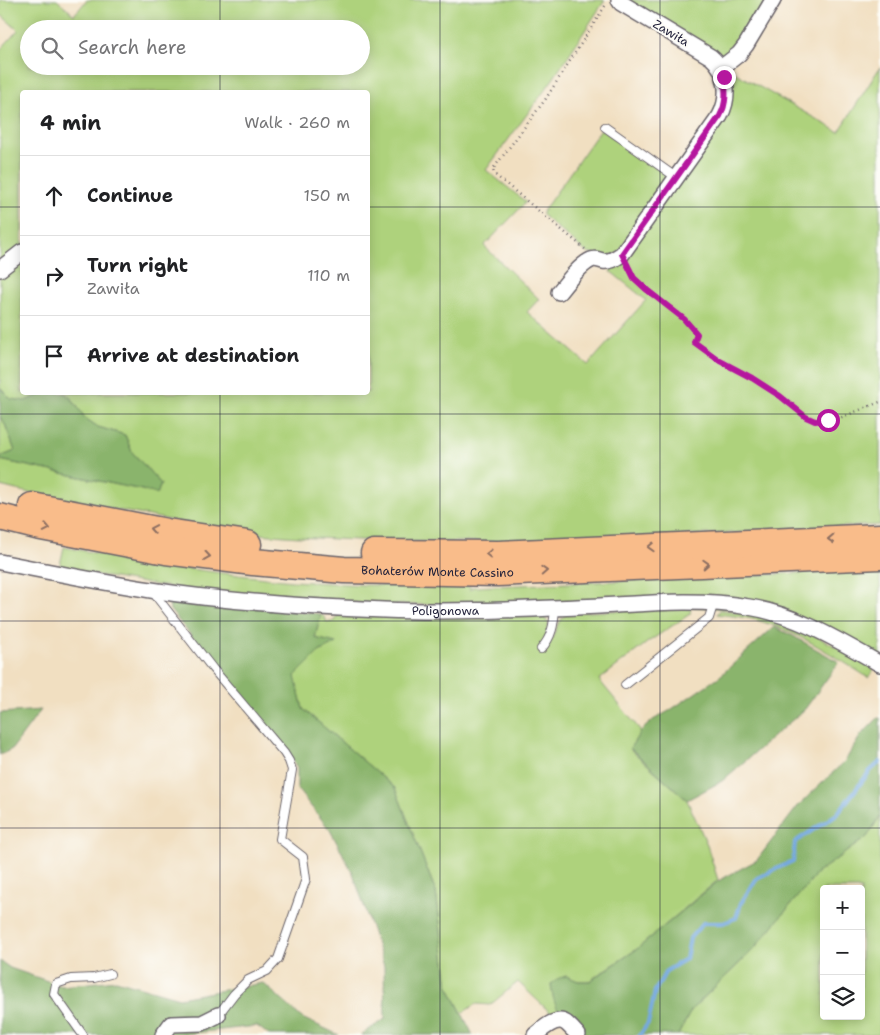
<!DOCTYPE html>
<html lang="en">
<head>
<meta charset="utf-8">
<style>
  body { margin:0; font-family:"Shantell Sans",sans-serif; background:#f2f2f2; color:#202124 }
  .controls { position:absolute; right:15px; bottom:15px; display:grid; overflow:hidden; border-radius:5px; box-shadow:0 2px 12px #0003 }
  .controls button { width:45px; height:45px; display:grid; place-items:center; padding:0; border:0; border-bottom:1px solid #e0e0e0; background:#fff; color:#202124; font:25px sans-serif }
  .stop { position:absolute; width:15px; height:15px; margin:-11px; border:4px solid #b5179e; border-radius:50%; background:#fff }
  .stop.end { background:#b5179e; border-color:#fff; box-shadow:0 1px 5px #0008 }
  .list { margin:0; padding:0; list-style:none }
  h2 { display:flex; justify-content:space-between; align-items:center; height:65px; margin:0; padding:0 20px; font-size:21px }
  h2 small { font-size:16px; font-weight:400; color:#757577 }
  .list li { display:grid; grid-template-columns:32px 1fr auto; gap:15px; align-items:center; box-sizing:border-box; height:80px; padding:0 20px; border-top:1px solid #e0e0e0 }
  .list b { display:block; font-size:19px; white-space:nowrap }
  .list p { margin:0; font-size:16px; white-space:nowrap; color:#757577 }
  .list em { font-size:16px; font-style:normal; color:#757577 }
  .icon { flex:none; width:28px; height:28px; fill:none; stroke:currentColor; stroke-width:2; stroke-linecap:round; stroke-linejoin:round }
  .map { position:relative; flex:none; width:880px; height:1035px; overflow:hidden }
  .search { position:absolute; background:#fff; box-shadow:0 2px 12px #0003; left:20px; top:20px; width:350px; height:55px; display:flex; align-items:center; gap:12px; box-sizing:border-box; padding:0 18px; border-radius:28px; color:#757577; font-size:19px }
  .panel { position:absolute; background:#fff; box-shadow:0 2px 12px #0003; left:20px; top:90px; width:350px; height:305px; border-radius:5px }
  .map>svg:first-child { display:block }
</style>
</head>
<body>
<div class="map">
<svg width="880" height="1035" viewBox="0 0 880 1035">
  <rect width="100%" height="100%" fill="#fdfcf7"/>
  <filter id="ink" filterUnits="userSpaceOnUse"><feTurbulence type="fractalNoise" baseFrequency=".02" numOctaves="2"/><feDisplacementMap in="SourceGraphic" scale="10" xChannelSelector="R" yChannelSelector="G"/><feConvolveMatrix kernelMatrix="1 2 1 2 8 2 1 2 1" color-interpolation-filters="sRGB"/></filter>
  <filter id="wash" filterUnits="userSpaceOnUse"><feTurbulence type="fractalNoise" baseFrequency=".0096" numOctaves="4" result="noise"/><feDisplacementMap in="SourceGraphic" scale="20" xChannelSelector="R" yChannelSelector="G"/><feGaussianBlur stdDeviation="1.12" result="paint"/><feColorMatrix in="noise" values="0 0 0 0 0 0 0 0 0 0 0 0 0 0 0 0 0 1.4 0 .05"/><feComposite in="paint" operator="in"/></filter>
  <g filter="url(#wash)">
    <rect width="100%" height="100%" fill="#f1dfc1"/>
    <g fill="#aed27c" stroke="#687a5c" fill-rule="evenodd">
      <path d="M0 0H57L74 15 87 0H605L553 79 486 170 526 202 484 246 539 299 527 312 588 365 646 300 610 271 698 153 730 70 839 132 880 67V525C677 535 474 551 271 535 228 532 186 523 144 515 96 506 47 498 0 486V460L142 490 157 494 161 484 132 452 125 435 98 427 85 418 72 399 64 393 368 392V92H22V249L0 266V50L18 30 0 14ZM29 29H361V66H29Z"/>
      <path d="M626 0H769L744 43 726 58H721Z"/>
      <path d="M601 129 666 174 670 180 619 252 608 258 587 253 541 214Z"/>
      <path d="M22 255V392L46 393 25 401 11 399 0 388V272Z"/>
      <path d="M0 417 5 424 15 451 0 457Z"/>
      <path d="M64 547 160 565 230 574 292 581 364 585 470 586V590L472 589V587L695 578 880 569V659L784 611 581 602 388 605 194 591 59 569Z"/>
      <path d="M691 607 690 614 648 642 599 680 641 731 630 749 687 800 706 842 718 880 637 949 589 981H578L566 976 551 984 553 995 561 1016 556 1018 518 982 490 1005 476 1004 462 1013 448 986 436 892 395 788 303 709 295 676 319 652 335 643 315 638 321 614 325 618 327 622H333L336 617 343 614H542L549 624 543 652 550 643 558 624 566 613Z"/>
      <path d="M720 610 752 613 810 633 873 666 872 673 869 678C835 657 801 633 763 622 748 617 732 616 717 614Z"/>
      <path d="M880 816V1035H678L692 1009 753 950 817 873 867 837ZM824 889H861V1016H824Z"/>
    </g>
    <g fill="#8ab46c" stroke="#566b54">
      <path d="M0 388 11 399 25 401 46 393H64L72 399 85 418 98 427 125 435 132 452 161 484 157 494 142 490 0 460V457L15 451 5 424 0 417Z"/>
      <path d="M176 599 321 614 315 638 336 643 319 652 295 676 303 709 395 788 436 892 448 986 473 1035H361L385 1019 384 966 353 873 330 830 297 789V768L287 751 264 725 170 610 169 602Z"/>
      <path d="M774 627 793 636 839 662 805 709 722 781 687 800 630 748 641 731 653 720 669 711 720 676Z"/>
      <path d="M41 710 12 749 0 755V713Z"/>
      <path d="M878 718H880V816L867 837 817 873 753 950 692 1009 678 1035H582C563 1018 554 1012 551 984L557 979 566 976 578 981H590L637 949 718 881 757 860 798 806 845 761 861 735Z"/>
      <path d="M0 961 10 968 62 986 116 980 179 998 263 983 302 1018 339 1035H269L257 1026 176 1035H0Z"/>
    </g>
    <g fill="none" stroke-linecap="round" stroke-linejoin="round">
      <path stroke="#75a9e1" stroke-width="4" d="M640 1035 648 1023 655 991 666 971 686 959 690 938 703 923H723L736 918 741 903 757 878 793 861 795 842 837 814 870 771 880 762"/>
    </g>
  </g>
  <g filter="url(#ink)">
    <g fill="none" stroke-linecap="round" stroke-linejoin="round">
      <defs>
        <g id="lane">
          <path d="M605 127 677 178"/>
          <path d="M152 591 213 669 284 753 289 761 292 770 280 839 303 857 306 879 278 959 267 971 248 980 234 994 218 1015"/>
          <path d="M541 649C552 637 554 624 555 608"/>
          <path d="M625 685 709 618 714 602"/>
          <path d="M83 1035 54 994 56 984 71 979 94 978 110 974"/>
        </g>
        <g id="street">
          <path d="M721 68 739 54 746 45 773 0"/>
          <path d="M0 269 22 252"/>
          <path d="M559 292C567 282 580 265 591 260 595 258 599 260 603 261 611 262 616 258 622 254L720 116C730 97 728 71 711 57L621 3 619 0"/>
          <path id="s1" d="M0 562C50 572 100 582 151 590 228 602 306 607 384 610 456 613 528 609 600 606 650 603 700 598 749 607 797 615 838 640 880 664"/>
          <path d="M163 1035 171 1024 202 1023 218 1015"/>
          <path d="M535 1035C543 1029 556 1016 566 1023 570 1026 574 1031 578 1035"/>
        </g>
        <g id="highway">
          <path d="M32 506 167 532 248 544"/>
          <path id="s2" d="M0 517 36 526 166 551 253 562 344 570 497 573 880 556"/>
          <path d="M374 553 498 554 880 537"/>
        </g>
      </defs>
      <use href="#lane" stroke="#6a646a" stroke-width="10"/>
      <use href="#street" stroke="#6a646a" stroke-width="18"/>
      <use href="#highway" stroke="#6a646a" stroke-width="29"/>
      <g stroke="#6a646a" stroke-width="2.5" stroke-dasharray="1 4" stroke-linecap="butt">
        <path d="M585 249 494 174 493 169 545 100 607 3"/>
        <path d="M628 264 634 278 647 290 684 319 692 329 697 334 694 342 720 361 752 378 780 396 806 417 815 421 828 420 842 417 880 402"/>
      </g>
      <use href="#lane" stroke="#fff" stroke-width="8"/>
      <use href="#street" stroke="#fff" stroke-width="15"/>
      <use href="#highway" stroke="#f9bc8a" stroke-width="26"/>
    </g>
    <defs><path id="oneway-chevron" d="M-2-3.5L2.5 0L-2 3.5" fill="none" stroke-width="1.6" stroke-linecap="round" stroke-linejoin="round" transform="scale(1.25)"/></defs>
    <g stroke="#8e6f62">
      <use href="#oneway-chevron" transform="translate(47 528) rotate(11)"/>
      <use href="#oneway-chevron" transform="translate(153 529) rotate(-170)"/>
      <use href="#oneway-chevron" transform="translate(831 539) rotate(178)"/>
      <use href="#oneway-chevron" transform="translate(651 547) rotate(178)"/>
      <use href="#oneway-chevron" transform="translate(489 554) rotate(-179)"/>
      <use href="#oneway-chevron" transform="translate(207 556) rotate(8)"/>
      <use href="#oneway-chevron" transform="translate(706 564) rotate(-3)"/>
      <use href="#oneway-chevron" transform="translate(544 571) rotate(-3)"/>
    </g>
  </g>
  <g fill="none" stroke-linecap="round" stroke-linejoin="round" filter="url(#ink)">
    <path stroke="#b5179e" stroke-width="6" d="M724 77C726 91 727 103 720 116L622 254 634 278 647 290 684 319 697 334 694 342 720 361 752 378 780 396 806 417 815 421 828 420"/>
  </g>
  <path fill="none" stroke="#22223b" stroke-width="1" stroke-opacity="0.55" d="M220 0V29M440 0V1035M660 0V1035M220 66V92M0 207H22M368 207H880M220 392V1035M0 414H880M0 621H880M0 828H880"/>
  <g text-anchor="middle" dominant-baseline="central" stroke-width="4" stroke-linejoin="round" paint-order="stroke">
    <g font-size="12" fill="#22223b" stroke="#fdfcf7">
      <text transform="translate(671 33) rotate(31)">Zawiła</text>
      <text stroke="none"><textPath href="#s2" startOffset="442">Bohaterów Monte Cassino</textPath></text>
      <text stroke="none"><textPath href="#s1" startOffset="449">Poligonowa</textPath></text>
    </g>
  </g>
</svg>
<div class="controls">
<button>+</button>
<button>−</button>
<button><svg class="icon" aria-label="layers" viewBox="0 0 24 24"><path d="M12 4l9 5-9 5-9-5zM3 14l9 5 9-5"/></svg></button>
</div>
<div class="stop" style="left:828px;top:420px"></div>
<div class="stop end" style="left:724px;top:77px"></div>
<div class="search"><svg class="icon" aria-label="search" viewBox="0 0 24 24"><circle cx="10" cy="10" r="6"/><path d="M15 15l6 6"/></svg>Search here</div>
<section class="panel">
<h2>4 min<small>Walk · 260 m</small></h2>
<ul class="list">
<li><svg class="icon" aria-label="ahead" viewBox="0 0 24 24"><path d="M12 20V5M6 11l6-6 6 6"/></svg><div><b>Continue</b></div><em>150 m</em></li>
<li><svg class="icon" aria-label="right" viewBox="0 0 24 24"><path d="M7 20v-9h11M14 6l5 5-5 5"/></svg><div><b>Turn right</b><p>Zawiła</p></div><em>110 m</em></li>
<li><svg class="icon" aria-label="arrive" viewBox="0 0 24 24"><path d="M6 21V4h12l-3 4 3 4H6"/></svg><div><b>Arrive at destination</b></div></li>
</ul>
</section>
</div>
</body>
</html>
